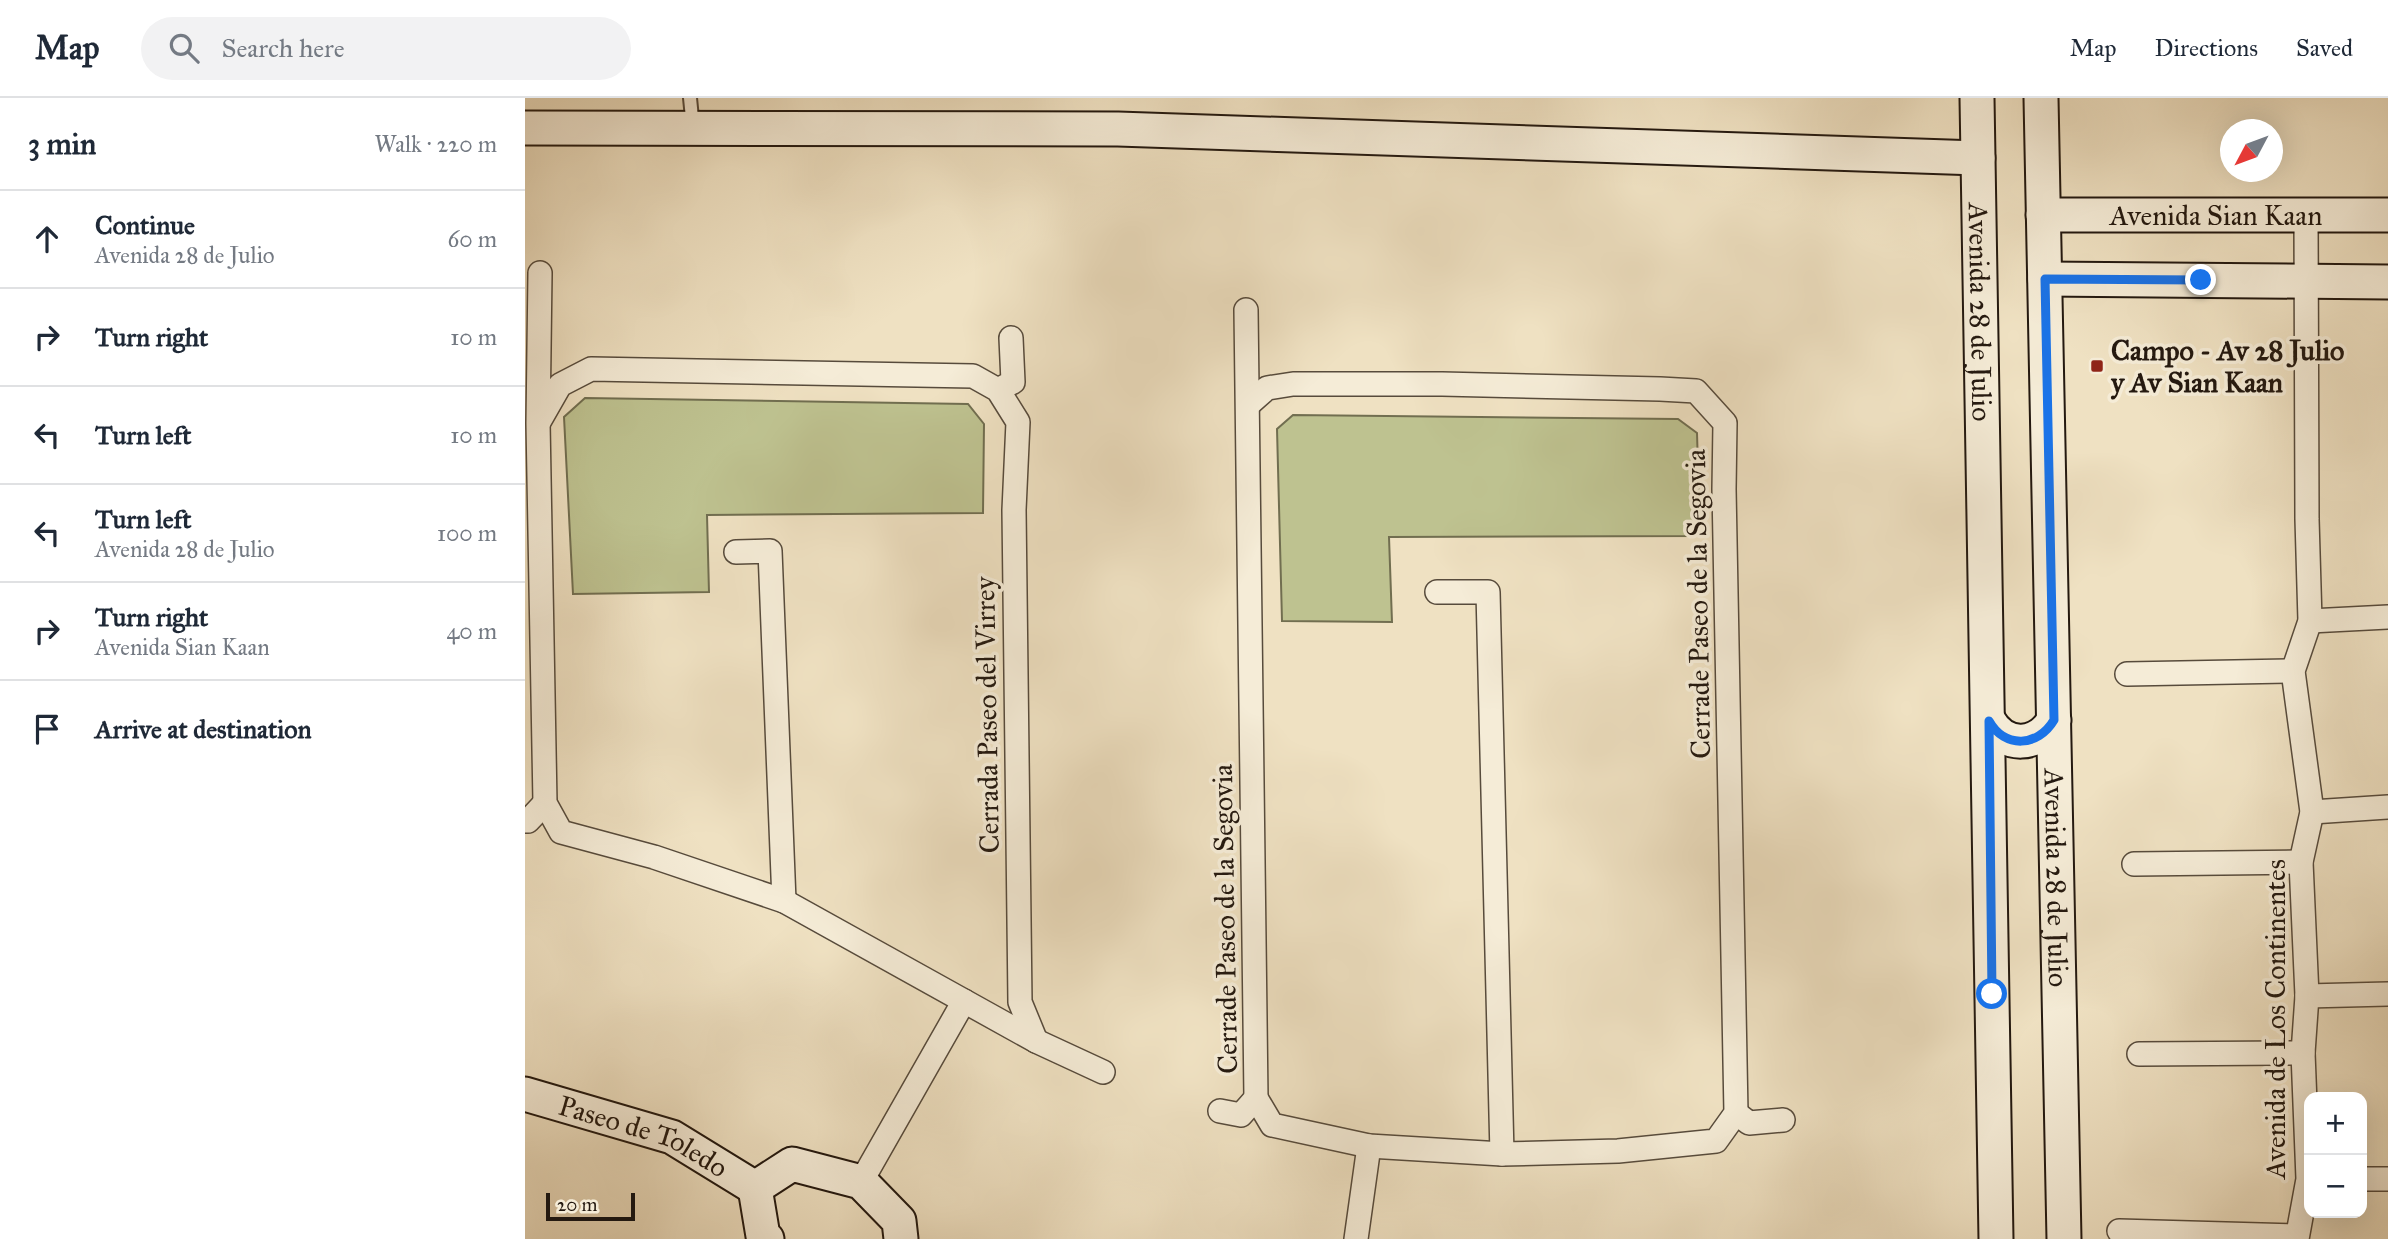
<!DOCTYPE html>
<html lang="en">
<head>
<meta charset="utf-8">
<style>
  body { margin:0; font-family:"IM FELL Great Primer",serif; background:#f2f2f3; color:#1f2937 }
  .controls { position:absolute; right:21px; bottom:21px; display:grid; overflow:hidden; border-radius:14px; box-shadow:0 7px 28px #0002 }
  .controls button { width:63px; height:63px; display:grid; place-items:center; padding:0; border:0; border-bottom:2px solid #e0e1e3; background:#fff; color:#1f2937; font:35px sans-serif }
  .compass { position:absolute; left:1695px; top:21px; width:63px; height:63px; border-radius:50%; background:#fff; box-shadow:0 7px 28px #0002; rotate:229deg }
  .scale { position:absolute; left:21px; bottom:18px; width:89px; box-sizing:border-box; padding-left:7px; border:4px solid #241910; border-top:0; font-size:19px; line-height:24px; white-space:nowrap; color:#241910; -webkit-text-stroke:5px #f5ecd7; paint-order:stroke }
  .stop { position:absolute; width:21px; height:21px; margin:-16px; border:5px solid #1a73e8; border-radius:50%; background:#fff }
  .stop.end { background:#1a73e8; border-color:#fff; box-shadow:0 2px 7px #0008 }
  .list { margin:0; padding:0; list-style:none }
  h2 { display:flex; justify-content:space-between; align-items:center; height:91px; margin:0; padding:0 28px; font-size:30px }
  h2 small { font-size:23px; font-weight:400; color:#747a83 }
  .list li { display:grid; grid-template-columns:46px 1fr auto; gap:21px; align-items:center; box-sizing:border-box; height:98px; padding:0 28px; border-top:2px solid #e0e1e3 }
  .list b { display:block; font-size:26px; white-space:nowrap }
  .list p { margin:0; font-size:23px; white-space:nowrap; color:#747a83 }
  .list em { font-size:23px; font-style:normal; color:#747a83 }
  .icon { flex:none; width:38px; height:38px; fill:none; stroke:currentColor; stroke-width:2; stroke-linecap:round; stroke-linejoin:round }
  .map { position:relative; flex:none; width:1863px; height:1141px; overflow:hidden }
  header { display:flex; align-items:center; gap:42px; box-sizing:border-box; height:98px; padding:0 35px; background:#fff; border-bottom:2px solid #e0e1e3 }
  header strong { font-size:33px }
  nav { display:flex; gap:38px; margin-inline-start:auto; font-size:24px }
  .search { width:490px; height:63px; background:#f2f2f3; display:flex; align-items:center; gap:18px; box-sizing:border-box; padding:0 24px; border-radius:38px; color:#747a83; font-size:26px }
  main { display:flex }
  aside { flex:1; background:#fff }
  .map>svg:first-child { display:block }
</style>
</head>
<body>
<header>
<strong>Map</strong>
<div class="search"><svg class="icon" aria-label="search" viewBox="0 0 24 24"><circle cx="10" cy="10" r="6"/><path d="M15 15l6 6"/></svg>Search here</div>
<nav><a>Map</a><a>Directions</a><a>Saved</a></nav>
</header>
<main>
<aside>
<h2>3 min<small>Walk · 220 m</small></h2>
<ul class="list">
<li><svg class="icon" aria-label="ahead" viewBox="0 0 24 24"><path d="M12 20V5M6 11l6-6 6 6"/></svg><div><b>Continue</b><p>Avenida 28 de Julio</p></div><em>60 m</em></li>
<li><svg class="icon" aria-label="right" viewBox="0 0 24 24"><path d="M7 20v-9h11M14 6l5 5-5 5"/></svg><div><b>Turn right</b></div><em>10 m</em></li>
<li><svg class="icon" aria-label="left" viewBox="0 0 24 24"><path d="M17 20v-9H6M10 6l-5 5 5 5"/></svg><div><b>Turn left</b></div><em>10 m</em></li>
<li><svg class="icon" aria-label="left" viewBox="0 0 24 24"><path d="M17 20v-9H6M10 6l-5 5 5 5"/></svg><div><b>Turn left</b><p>Avenida 28 de Julio</p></div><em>100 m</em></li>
<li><svg class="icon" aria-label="right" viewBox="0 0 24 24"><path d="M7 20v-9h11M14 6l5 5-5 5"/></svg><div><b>Turn right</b><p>Avenida Sian Kaan</p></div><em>40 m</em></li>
<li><svg class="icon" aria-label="arrive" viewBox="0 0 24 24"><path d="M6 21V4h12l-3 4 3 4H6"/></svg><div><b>Arrive at destination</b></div></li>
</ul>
</aside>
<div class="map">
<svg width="1863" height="1141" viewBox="0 0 1863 1141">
  <rect width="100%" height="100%" fill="#efe1c2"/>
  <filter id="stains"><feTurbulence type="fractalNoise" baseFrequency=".00286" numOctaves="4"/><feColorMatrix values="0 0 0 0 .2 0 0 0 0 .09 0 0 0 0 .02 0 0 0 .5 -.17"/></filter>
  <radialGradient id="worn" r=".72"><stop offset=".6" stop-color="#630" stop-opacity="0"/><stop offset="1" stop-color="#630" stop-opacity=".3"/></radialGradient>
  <g fill="#bec290" stroke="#716e50" stroke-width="2">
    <path d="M60 300 443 306 459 326 458 415 182 417 184 494 48 496 39 319Z"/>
    <path d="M768 317 1153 321 1172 335 1175 438 864 439 867 524 757 523 752 331Z"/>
  </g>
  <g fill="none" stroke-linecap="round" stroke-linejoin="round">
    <defs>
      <path id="lane" d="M165 0 168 30"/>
      <g id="street">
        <path d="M15 175 13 325 20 705 36 734 129 759 259 803 511 943 578 974"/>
        <path d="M721 212 731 1000"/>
        <path d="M473 292 488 284 486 240"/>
        <path d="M15 322 35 287 66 271 448 278 473 292 493 324 489 412 495 904 511 943"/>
        <path d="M211 454 245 453 259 803"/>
        <path d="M912 494H963L977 1056"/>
        <path d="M1785 523 1863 519"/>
        <path d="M1602 576 1768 573"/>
        <path d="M1787 714 1863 709"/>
        <path d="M0 723H3L20 705"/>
        <path d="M1609 766 1776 764"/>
        <path d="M1782 898 1863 896"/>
        <path d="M1614 956 1778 955"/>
        <path d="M695 1013 716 1017 731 1000 747 1027 844 1048 977 1056 1093 1053 1191 1043 1211 1015 1199 391 1200 325 1171 293 1135 291 917 286H768L742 290 724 306"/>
        <path d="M1211 1015 1224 1025 1258 1022"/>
        <path d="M1837 1081H1863"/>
        <path d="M336 1084 439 903"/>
        <path d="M1594 1133 1771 1138"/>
        <path d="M831 1141 844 1048"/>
        <path d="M1772 1141 1783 1081 1778 955 1782 898 1776 764 1787 714 1768 573 1785 523 1782 421 1781 117"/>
      </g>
      <g id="secondary">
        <path id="s1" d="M1452 0 1471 1141"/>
        <path id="s2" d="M1516 0 1539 1141"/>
        <path d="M0 30 593 31 1453 60"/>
        <path id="s3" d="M1518 117H1863"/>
        <path d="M1520 181 1863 184"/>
        <path d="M1464 623C1480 651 1513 649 1529 622"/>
        <path id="s4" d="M0 996 147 1039 230 1090"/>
        <path d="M242 1141 238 1138 230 1090 267 1066 336 1084 374 1123 376 1141"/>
      </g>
    </defs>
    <use href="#lane" stroke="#574b3c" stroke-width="16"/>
    <use href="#street" stroke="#574b3c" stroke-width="26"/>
    <use href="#secondary" stroke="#241910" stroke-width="37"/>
    <use href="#lane" stroke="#f5ecd7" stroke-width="12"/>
    <use href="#street" stroke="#f5ecd7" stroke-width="23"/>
    <use href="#secondary" stroke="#f5ecd7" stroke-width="33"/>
  </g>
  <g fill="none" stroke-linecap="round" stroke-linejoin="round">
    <path stroke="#1a73e8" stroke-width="9" d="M1467 896 1464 623C1480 651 1513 649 1529 622L1520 181 1676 182"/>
  </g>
  <rect fill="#8f2418" stroke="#f5ecd7" stroke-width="2.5" x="1565" y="261" width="14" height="14" rx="3.5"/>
  <g text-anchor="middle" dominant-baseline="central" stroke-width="7" stroke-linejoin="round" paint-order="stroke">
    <g font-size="28" fill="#241910" stroke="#f5ecd7">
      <text stroke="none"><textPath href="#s3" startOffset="173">Avenida Sian Kaan</textPath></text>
      <text stroke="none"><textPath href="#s1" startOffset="214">Avenida 28 de Julio</textPath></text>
      <text transform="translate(1173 506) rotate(-91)">Cerrade Paseo de la Segovia</text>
      <text transform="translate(462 617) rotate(-91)">Cerrada Paseo del Virrey</text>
      <text stroke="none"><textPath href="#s2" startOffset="780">Avenida 28 de Julio</textPath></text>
      <text transform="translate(700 821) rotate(-91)">Cerrade Paseo de la Segovia</text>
      <text transform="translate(1750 921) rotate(-90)">Avenida de Los Continentes</text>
      <text stroke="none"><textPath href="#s4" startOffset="126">Paseo de Toledo</textPath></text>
    </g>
    <g font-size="28" font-weight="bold" fill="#241910" stroke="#f5ecd7" text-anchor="start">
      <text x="1586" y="252">Campo - Av 28 Julio<tspan x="1586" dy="32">y Av Sian Kaan</tspan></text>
    </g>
  </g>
  <rect width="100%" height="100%" filter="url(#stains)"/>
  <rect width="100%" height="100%" fill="url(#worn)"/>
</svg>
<div class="controls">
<button>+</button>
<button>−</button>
</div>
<svg class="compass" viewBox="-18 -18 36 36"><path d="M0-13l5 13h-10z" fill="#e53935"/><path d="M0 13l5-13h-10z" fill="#747a83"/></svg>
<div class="scale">20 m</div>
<div class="stop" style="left:1467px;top:896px"></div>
<div class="stop end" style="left:1676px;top:182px"></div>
</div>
</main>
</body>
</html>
